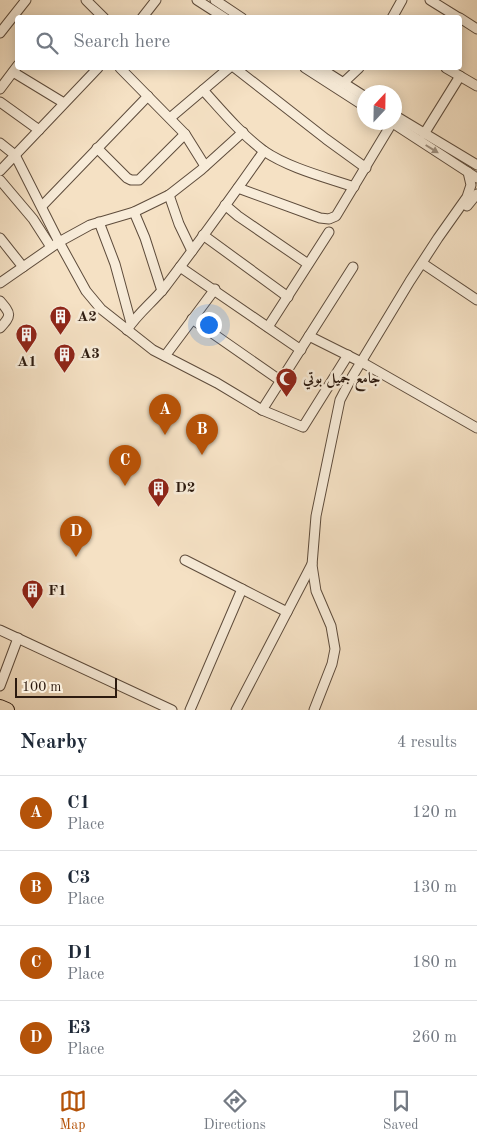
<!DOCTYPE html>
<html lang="en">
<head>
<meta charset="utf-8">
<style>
  body { margin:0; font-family:"Old Standard TT",Amiri,serif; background:#f6f6f7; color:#1f2937 }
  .compass { position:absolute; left:357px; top:85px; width:45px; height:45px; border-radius:50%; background:#fff; box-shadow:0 2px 12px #0003; rotate:22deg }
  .scale { position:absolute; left:15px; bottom:12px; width:102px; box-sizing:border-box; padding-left:5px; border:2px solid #2c1a0f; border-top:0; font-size:14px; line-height:18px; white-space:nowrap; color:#2c1a0f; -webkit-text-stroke:4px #f8ecd9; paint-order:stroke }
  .you { position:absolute; left:208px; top:324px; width:18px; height:18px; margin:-12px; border:4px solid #fff; border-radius:50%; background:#1a73e8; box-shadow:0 0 0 8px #1a73e833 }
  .badge { display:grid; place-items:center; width:32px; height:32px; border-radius:50%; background:#b45309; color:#fff; font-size:16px; font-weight:700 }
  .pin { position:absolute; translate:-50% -41px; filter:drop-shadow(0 1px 2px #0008) }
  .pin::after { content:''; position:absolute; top:26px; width:18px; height:15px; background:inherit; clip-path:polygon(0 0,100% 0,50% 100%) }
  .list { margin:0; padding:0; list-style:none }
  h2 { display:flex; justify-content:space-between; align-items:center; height:65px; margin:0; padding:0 20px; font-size:21px }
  h2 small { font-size:16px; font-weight:400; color:#747a83 }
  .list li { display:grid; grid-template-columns:32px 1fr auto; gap:15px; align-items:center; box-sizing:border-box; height:75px; padding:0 20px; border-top:1px solid #e0e1e3 }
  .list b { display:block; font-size:19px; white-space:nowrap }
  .list p { margin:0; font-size:16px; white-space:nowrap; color:#747a83 }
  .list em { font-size:16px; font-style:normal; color:#747a83 }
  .icon { flex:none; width:28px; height:28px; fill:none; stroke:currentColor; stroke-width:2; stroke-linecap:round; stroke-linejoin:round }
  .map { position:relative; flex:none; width:477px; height:710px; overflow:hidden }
  .search { position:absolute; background:#fff; box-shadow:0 2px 12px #0003; left:15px; right:15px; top:15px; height:55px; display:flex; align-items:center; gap:12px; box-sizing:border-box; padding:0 18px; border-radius:5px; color:#747a83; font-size:19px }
  .sheet { height:365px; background:#fff }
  nav { display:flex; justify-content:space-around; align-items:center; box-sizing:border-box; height:70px; border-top:1px solid #e0e1e3; background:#fff; font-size:14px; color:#747a83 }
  nav a { display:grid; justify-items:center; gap:2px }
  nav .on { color:#b45309 }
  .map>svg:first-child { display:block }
</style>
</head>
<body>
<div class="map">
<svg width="477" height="710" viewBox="0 0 477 710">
  <rect width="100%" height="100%" fill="#f5e1c4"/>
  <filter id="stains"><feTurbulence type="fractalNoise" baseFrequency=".004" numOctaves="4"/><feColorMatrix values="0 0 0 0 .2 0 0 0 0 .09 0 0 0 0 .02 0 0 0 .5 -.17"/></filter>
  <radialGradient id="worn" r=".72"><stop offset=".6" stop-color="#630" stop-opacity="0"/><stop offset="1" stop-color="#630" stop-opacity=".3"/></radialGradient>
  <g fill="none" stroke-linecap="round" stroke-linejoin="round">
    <defs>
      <g id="minor">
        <path d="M86 0 104 18"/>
        <path d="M197 0 225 18"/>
        <path d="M215 0 242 18"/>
        <path d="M430 0 459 18"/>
        <path d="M142 18 156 0"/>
        <path d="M392 18 402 0"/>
        <path d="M460 18 477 29"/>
        <path d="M0 33 26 0"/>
        <path d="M120 68 185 134 205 166"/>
        <path d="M235 68 326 139 366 168"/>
        <path d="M305 68 364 106"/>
        <path d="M320 68 364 96"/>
        <path d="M446 68 477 86"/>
        <path d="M13 72 64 103"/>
        <path d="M343 83 359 68"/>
        <path d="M0 89 18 65"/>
        <path d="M203 90C222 111 241 134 264 151 289 168 325 177 354 187"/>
        <path d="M0 102 39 130"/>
        <path d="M394 115 477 165"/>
        <path d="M170 118 229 68"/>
        <path d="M391 122 477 178"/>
        <path d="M424 134 460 76"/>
        <path d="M0 143 15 155 59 242 86 291 101 309 153 350 217 383 262 410 303 427 348 355"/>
        <path d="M97 148 127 178 131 180H139L185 134"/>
        <path d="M0 171 98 68"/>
        <path d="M0 180 33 219 51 247"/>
        <path d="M238 188 320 218 329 219 336 216 392 123"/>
        <path d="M169 195 179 224 192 251"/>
        <path d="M225 205 238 216 308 264"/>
        <path d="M42 206 148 96"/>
        <path d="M467 206 477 194"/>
        <path d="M134 212 145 238 162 291"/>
        <path d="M99 222 115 264 131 323"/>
        <path d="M203 235 288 297"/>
        <path d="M0 238 23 267"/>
        <path d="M425 265 477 300"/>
        <path d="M180 267 301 350"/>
        <path d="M0 283 59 242 90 225 134 212 169 195 201 170 243 132"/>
        <path d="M0 301C11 314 12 315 0 328"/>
        <path d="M192 319 281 381"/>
        <path d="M268 327 329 232"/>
        <path d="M127 330C137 314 153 302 165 287 199 242 232 197 264 151"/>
        <path d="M309 336 365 364 477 428"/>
        <path d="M165 356 215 289"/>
        <path d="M262 410 353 267"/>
        <path d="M185 560 242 589"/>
        <path d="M0 630 172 710"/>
        <path d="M0 686 18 638"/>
        <path d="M190 710 242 589 287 612"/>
        <path d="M236 710 312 564"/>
        <path d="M314 710 332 664 335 649 331 626 316 591 312 565 316 516 340 400 352 377 410 281 438 238 467 197 471 185 468 172"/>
      </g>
      <path id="highway" d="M0 707 7 710"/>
    </defs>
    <use href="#minor" stroke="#5e4c3c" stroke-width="11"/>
    <use href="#highway" stroke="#2c1a0f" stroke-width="16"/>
    <use href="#minor" stroke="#f8ecd9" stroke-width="9"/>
    <use href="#highway" stroke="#f5e1c4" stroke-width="14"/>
  </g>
  <defs><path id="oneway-solid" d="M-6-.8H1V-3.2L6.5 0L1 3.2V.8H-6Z" transform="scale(1.25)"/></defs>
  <use fill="#9c8e7e" href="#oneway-solid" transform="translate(432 149) rotate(32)"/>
  <defs>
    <symbol id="building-pin" viewBox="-11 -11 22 30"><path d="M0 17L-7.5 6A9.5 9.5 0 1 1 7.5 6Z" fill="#8f2418" stroke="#f8ecd9"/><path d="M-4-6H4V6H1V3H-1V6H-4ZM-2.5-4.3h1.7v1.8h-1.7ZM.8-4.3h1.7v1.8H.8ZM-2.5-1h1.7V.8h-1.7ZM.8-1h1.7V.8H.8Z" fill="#fff"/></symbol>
    <symbol id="mosque-pin" viewBox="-11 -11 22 30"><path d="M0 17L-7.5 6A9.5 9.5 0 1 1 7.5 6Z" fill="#8f2418" stroke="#f8ecd9"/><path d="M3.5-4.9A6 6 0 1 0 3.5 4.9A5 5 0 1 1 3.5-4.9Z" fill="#fff"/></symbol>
  </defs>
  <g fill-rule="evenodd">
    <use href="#building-pin" x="48" y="304" width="25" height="34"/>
    <use href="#building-pin" x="14" y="322" width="25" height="34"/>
    <use href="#building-pin" x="52" y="342" width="25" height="34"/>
    <use href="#mosque-pin" x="274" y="366" width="25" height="34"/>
    <use href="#building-pin" x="146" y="476" width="25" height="34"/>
    <use href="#building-pin" x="20" y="578" width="25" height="34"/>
  </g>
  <g text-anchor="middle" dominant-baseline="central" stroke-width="5" stroke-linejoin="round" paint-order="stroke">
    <g font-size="15" font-weight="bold" fill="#2c1a0f" stroke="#f8ecd9" text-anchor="start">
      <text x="77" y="317">A2</text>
      <text x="80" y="354">A3</text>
      <text x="27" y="362" text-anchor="middle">A1</text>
      <text x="303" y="379">جامع جميل بوتي</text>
      <text x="175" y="488">D2</text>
      <text x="48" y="591">F1</text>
    </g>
  </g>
  <rect width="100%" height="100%" filter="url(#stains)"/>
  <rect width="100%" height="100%" fill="url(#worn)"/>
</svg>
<svg class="compass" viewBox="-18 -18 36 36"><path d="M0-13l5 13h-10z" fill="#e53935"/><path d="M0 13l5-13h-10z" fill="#747a83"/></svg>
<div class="scale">100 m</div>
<div class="you"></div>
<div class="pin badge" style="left:165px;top:435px">A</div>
<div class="pin badge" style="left:202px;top:455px">B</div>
<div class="pin badge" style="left:125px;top:486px">C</div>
<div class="pin badge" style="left:76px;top:557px">D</div>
<div class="search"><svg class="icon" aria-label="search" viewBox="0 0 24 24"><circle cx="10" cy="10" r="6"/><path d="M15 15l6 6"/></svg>Search here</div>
</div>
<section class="sheet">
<h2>Nearby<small>4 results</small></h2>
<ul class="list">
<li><span class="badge">A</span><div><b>C1</b><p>Place</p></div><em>120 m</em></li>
<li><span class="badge">B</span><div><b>C3</b><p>Place</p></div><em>130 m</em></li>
<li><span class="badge">C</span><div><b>D1</b><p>Place</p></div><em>180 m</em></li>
<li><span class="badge">D</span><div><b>E3</b><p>Place</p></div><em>260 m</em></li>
</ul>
</section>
<nav>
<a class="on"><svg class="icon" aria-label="map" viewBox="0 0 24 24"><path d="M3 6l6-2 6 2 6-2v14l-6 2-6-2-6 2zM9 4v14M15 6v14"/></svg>Map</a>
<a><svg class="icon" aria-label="directions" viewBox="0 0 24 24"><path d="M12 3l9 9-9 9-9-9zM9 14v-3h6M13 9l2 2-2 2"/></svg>Directions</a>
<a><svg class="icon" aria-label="saved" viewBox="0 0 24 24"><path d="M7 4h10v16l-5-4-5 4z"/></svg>Saved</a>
</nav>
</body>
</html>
